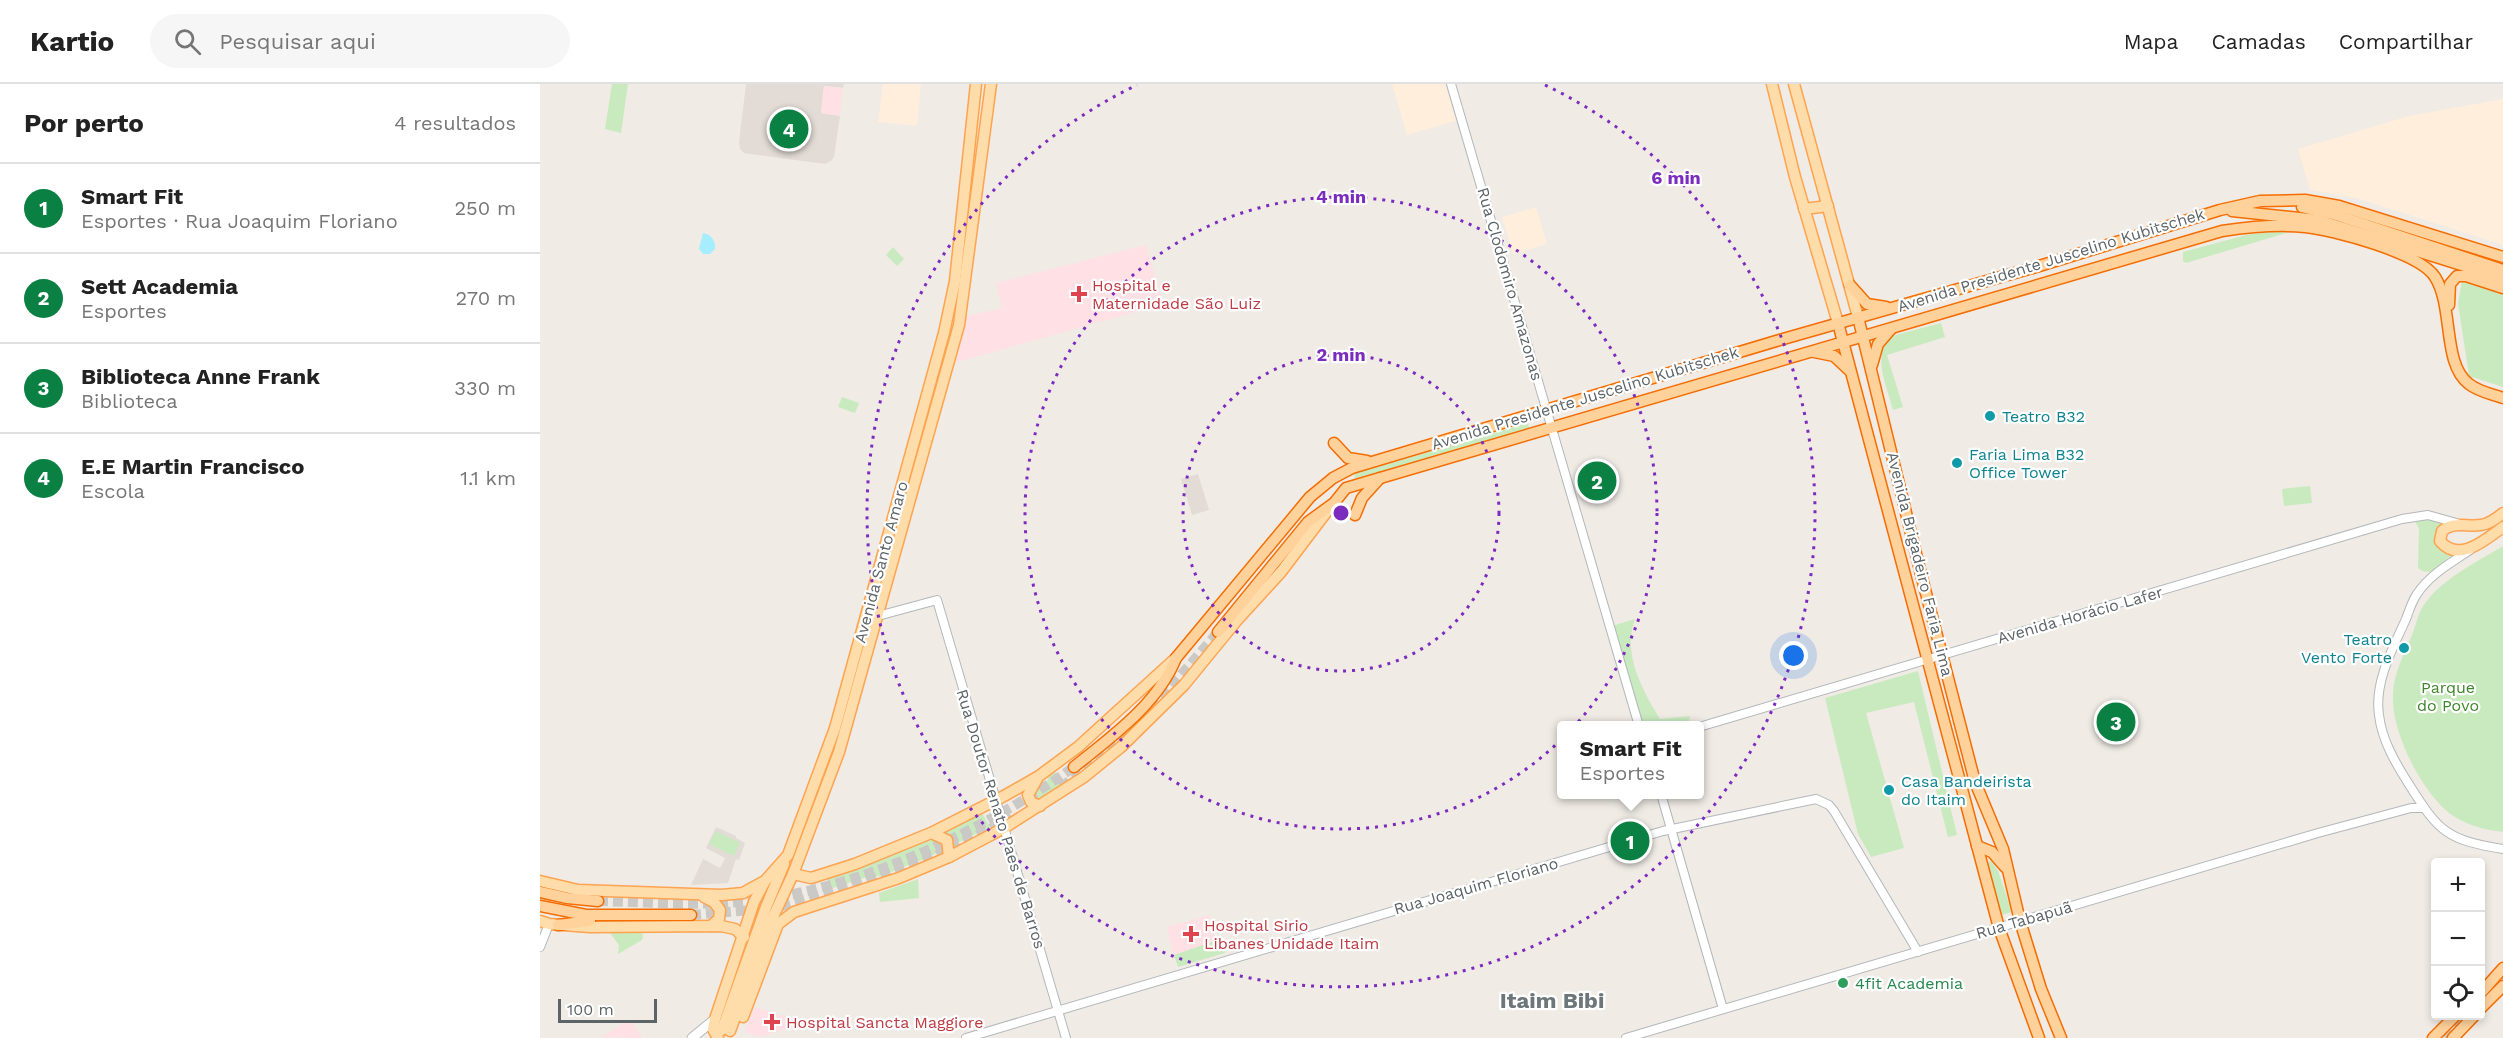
<!DOCTYPE html>
<html lang="pt">
<head>
<meta charset="utf-8">
<style>
  body { margin:0; font-family:"Work Sans",sans-serif; background:#f6f6f6; color:#222 }
  .controls { position:absolute; right:18px; bottom:18px; display:grid; overflow:hidden; border-radius:6px; box-shadow:0 3px 9px #0003 }
  .controls button { width:54px; height:54px; display:grid; place-items:center; padding:0; border:0; border-bottom:2px solid #e0e0e0; background:#fff; color:#222; font:30px sans-serif }
  .scale { position:absolute; left:18px; bottom:15px; width:99px; box-sizing:border-box; padding-left:6px; border:3px solid #5c6467; border-top:0; font-size:16px; line-height:21px; white-space:nowrap; color:#5c6467; -webkit-text-stroke:4px #fff; paint-order:stroke }
  .you { position:absolute; left:1254px; top:572px; width:21px; height:21px; margin:-15px; border:4px solid #fff; border-radius:50%; background:#1a73e8; box-shadow:0 0 0 9px #1a73e833 }
  .badge { display:grid; place-items:center; width:39px; height:39px; border-radius:50%; background:#0b8043; color:#fff; font-size:20px; font-weight:700 }
  .pin { position:absolute; translate:-50% -50%; border:3px solid #fff; box-shadow:0 2px 6px #0006 }
  .popup { position:absolute; left:1017px; top:637px; width:147px; height:78px; box-sizing:border-box; display:grid; place-content:center; border-radius:6px; background:#fff; filter:drop-shadow(0 2px 4px #0005); font-size:20px; white-space:nowrap; color:#767676 }
  .popup b { font-size:22px; color:#222 }
  .popup::after { content:''; position:absolute; left:50%; top:100%; margin-left:-12px; border:12px solid transparent; border-top-color:#fff }
  .list { margin:0; padding:0; list-style:none }
  h2 { display:flex; justify-content:space-between; align-items:center; height:78px; margin:0; padding:0 24px; font-size:26px }
  h2 small { font-size:20px; font-weight:400; color:#767676 }
  .list li { display:grid; grid-template-columns:39px 1fr auto; gap:18px; align-items:center; box-sizing:border-box; height:90px; padding:0 24px; border-top:2px solid #e0e0e0 }
  .list b { display:block; font-size:22px; white-space:nowrap }
  .list p { margin:0; font-size:20px; white-space:nowrap; color:#767676 }
  .list em { font-size:20px; font-style:normal; color:#767676 }
  .icon { flex:none; width:33px; height:33px; fill:none; stroke:currentColor; stroke-width:2; stroke-linecap:round; stroke-linejoin:round }
  .map { position:relative; flex:none; width:1963px; height:954px; overflow:hidden }
  header { display:flex; align-items:center; gap:36px; box-sizing:border-box; height:84px; padding:0 30px; background:#fff; border-bottom:2px solid #e0e0e0 }
  header strong { font-size:28px }
  nav { display:flex; gap:33px; margin-inline-start:auto; font-size:21px }
  .search { width:420px; height:54px; background:#f6f6f6; display:flex; align-items:center; gap:15px; box-sizing:border-box; padding:0 21px; border-radius:33px; color:#767676; font-size:22px }
  main { display:flex }
  aside { flex:1; background:#fff }
  .map>svg:first-child { display:block }
</style>
</head>
<body>
<header>
<strong>Kartio</strong>
<div class="search"><svg class="icon" aria-label="search" viewBox="0 0 24 24"><circle cx="10" cy="10" r="6"/><path d="M15 15l6 6"/></svg>Pesquisar aqui</div>
<nav><a>Mapa</a><a>Camadas</a><a>Compartilhar</a></nav>
</header>
<main>
<aside>
<h2>Por perto<small>4 resultados</small></h2>
<ul class="list">
<li><span class="badge">1</span><div><b>Smart Fit</b><p>Esportes · Rua Joaquim Floriano</p></div><em>250 m</em></li>
<li><span class="badge">2</span><div><b>Sett Academia</b><p>Esportes</p></div><em>270 m</em></li>
<li><span class="badge">3</span><div><b>Biblioteca Anne Frank</b><p>Biblioteca</p></div><em>330 m</em></li>
<li><span class="badge">4</span><div><b>E.E Martin Francisco</b><p>Escola</p></div><em>1.1 km</em></li>
</ul>
</aside>
<div class="map">
<svg width="1963" height="954" viewBox="0 0 1963 954">
  <rect width="100%" height="100%" fill="#f0ebe5"/>
  <g fill="#ffeedb">
    <path d="M343 0H381L377 42 338 38Z"/>
    <path d="M852 0H905L916 37 867 51Z"/>
    <path d="M1963 15V161L1816 114 1770 106 1758 65 1869 32Z"/>
    <path d="M996 123 1007 160 973 170 962 133Z"/>
  </g>
  <g fill="#e3dcd6">
    <path d="M206 0H304L303 4 284 2 281 29 300 32 294 73 291 77 285 80 204 69 200 65 199 58Z"/>
    <path d="M658 390 669 426 652 431 641 395Z"/>
    <path d="M176 743 196 752V754L205 759 199 776 196 775 188 799 151 801 163 775 180 784 185 774 166 764Z"/>
  </g>
  <g fill="#fee0e5">
    <path d="M284 2 303 4 300 32 281 29Z"/>
    <path d="M606 161 623 220 414 279 424 233 462 224 456 199Z"/>
    <path d="M669 831 675 857 634 871 627 843Z"/>
    <path d="M214 923 257 936 255 941 221 953 205 948Z"/>
    <path d="M91 936 102 954 61 953 81 941Z"/>
  </g>
  <g fill="#c9eabf">
    <path d="M72 0H88L81 49 65 45Z"/>
    <path d="M1736 147H1753L1646 179 1643 177V168L1706 151Z"/>
    <path d="M353 163 364 175 357 182 346 171Z"/>
    <path d="M1922 197 1963 210V303L1929 292 1918 219Z"/>
    <path d="M1401 239 1405 253 1347 271 1363 323 1353 326C1347 303 1333 274 1348 253Z"/>
    <path d="M302 313 319 319 315 329 298 323Z"/>
    <path d="M988 339 989 344 815 395 814 390Z"/>
    <path d="M1770 402 1772 419 1744 422 1742 405Z"/>
    <path d="M1884 434 1908 439 1896 453 1921 469C1909 477 1891 496 1878 484L1879 444 1874 436Z"/>
    <path d="M1963 462V748C1945 746 1926 741 1912 731 1882 710 1851 647 1853 612 1853 590 1864 570 1872 551 1876 541 1879 526 1886 518 1905 493 1937 478 1963 462Z"/>
    <path d="M1095 535C1082 569 1102 606 1120 635L1150 632 1148 641H1103L1072 542Z"/>
    <path d="M1378 587 1417 751 1408 753 1374 618 1326 629 1364 764 1331 773 1318 750 1285 614Z"/>
    <path d="M515 688 523 700 500 716 494 714 493 706 507 697 509 691Z"/>
    <path d="M441 727 450 743 387 774 341 792 324 794 293 804 287 799 289 792Z"/>
    <path d="M176 747 200 759 194 772 169 760Z"/>
    <path d="M1451 777 1458 787 1472 828 1462 831 1444 778Z"/>
    <path d="M378 795 379 814 340 818 339 809Z"/>
    <path d="M70 849H102L103 852 102 856 78 870 79 861Z"/>
    <path d="M680 855 685 869 638 883 634 871Z"/>
  </g>
  <path fill="#a6eeff" d="M163 149C171 150 176 157 175 165L170 170H163L159 165Z"/>
  <g fill="none" stroke-linecap="round" stroke-linejoin="round">
    <g stroke="#cbc9c6" stroke-width="10" stroke-dasharray="10 5" stroke-linecap="butt">
      <path d="M521 703C579 664 632 602 678 548"/>
      <path d="M58 817C105 818 153 822 199 818 316 808 440 749 534 683"/>
      <path d="M151 831 235 824 309 803 352 790 387 776 472 734"/>
      <path d="M1940 916 1963 892"/>
      <path d="M1905 954 1926 932"/>
    </g>
    <defs>
      <g id="tertiary">
        <path d="M911 0 1099 642"/>
        <path d="M1930 466C1912 478 1889 491 1877 510 1872 517 1869 527 1866 535 1853 564 1834 598 1839 631 1842 657 1856 680 1870 702 1899 748 1907 756 1963 765"/>
        <path d="M334 533 397 516 526 954"/>
        <path d="M1159 643 1862 435 1888 431 1920 440"/>
        <path d="M1121 710 1183 925"/>
        <path d="M0 863 9 840"/>
        <path d="M426 954 1123 747 1276 715 1289 721 1294 727 1378 868"/>
        <path d="M1086 954 1778 749 1871 724H1884"/>
      </g>
      <path id="secondary" d="M152 954 175 935"/>
      <g id="primary">
        <path d="M1232 0 1255 93 1298 239"/>
        <path d="M1254 0 1318 233"/>
        <path d="M1264 125 1288 122"/>
        <path d="M1963 429C1957 434 1949 440 1941 441 1927 443 1913 437 1902 447L1900 457C1919 480 1946 455 1963 443"/>
        <path d="M497 695 488 711 491 718 500 722"/>
        <path d="M391 749 407 756 409 773"/>
        <path d="M253 790 271 794 315 780 391 749 464 712 499 692 538 663 636 574"/>
        <path d="M0 797 38 806 182 811 203 809 223 798"/>
        <path d="M164 813 174 818 180 826 179 835 171 842"/>
        <path d="M0 837 9 840 50 843 181 842 195 845 204 853"/>
        <path d="M203 933 238 840 254 828 359 794 409 773 464 744 544 693 581 663 644 601 698 535 741 488 791 422"/>
        <path d="M182 946 226 823 244 780"/>
        <path d="M190 947 226 848 253 790 299 668 419 241 451 0"/>
        <path d="M178 954 173 945 175 935 214 818 225 797 248 771 295 644 404 249 415 197 436 0"/>
      </g>
      <g id="trunk">
        <path d="M1762 123 1793 130 1963 186"/>
        <path d="M1692 127 1778 136 1963 194"/>
        <path d="M1310 201 1327 220 1346 223"/>
        <path d="M1909 221 1910 200 1917 192H1926L1963 204"/>
        <path d="M1318 233 1381 490 1435 698 1463 765 1480 837 1501 905 1521 954"/>
        <path d="M1298 239 1459 844 1499 954"/>
        <path d="M1274 268 1294 272 1309 286"/>
        <path d="M1332 281 1338 260 1351 245"/>
        <path d="M794 359 808 374 827 377"/>
        <path d="M815 431 822 414 840 394"/>
        <path d="M678 548 768 438 794 419 806 404 1682 147C1709 143 1738 140 1765 143 1794 146 1880 169 1895 193 1914 223 1902 280 1929 300 1939 308 1952 310 1963 314"/>
        <path d="M534 683C571 653 618 620 636 574L770 413 793 394 812 384 1243 255 1496 183 1680 126 1720 117 1765 116 1799 122 1963 173"/>
        <path d="M1437 762 1452 768 1465 783"/>
        <path d="M0 808 27 814 58 817"/>
        <path d="M0 822 46 831H151"/>
        <path d="M18 841 50 837"/>
        <path d="M1940 910 1963 884"/>
        <path d="M1940 925 1963 902"/>
        <path d="M1893 954 1915 932"/>
        <path d="M1913 954 1934 932"/>
      </g>
    </defs>
    <use href="#tertiary" stroke="#b2b8bb" stroke-width="10"/>
    <use href="#secondary" stroke="#b3babe" stroke-width="11"/>
    <use href="#primary" stroke="#ffa34f" stroke-width="13"/>
    <use href="#trunk" stroke="#f56d00" stroke-width="13"/>
    <use href="#tertiary" stroke="#fff" stroke-width="8"/>
    <use href="#secondary" stroke="#fff" stroke-width="9"/>
    <use href="#primary" stroke="#ffddab" stroke-width="10"/>
    <use href="#trunk" stroke="#ffd29c" stroke-width="10"/>
  </g>
  <g fill="none" stroke="#7b2cbf" stroke-width="3" stroke-dasharray="3 6">
    <circle cx="801" cy="429" r="158"/>
    <circle cx="801" cy="429" r="316"/>
    <path d="M1005 1A474 474 0 1 1 597 1"/>
  </g>
  <g fill="#e0444e" stroke="#fff" stroke-width="2">
    <path d="M536 201h6v6h6v6h-6v6h-6v-6h-6v-6h6z"/>
    <path d="M648 841h6v6h6v6h-6v6h-6v-6h-6v-6h6z"/>
    <path d="M229 929h6v6h6v6h-6v6h-6v-6h-6v-6h6z"/>
  </g>
  <g fill="#0f9aa8" stroke="#fff" stroke-width="2">
    <circle cx="1450" cy="332" r="6"/>
    <circle cx="1417" cy="379" r="6"/>
    <circle cx="1864" cy="564" r="6"/>
    <circle cx="1349" cy="706" r="6"/>
  </g>
  <circle fill="#2e9e5b" stroke="#fff" stroke-width="2" cx="1303" cy="899" r="6"/>
  <g text-anchor="middle" dominant-baseline="central" stroke-width="4.5" stroke-linejoin="round" paint-order="stroke">
    <g font-size="16" fill="#5c6467" stroke="#fff">
      <text transform="translate(1511 176) rotate(-17)">Avenida Presidente Juscelino Kubitschek</text>
      <text transform="translate(970 200) rotate(74)">Rua Clodomiro Amazonas</text>
      <text transform="translate(1045 314) rotate(-17)">Avenida Presidente Juscelino Kubitschek</text>
      <text transform="translate(341 478) rotate(-75)">Avenida Santo Amaro</text>
      <text transform="translate(1380 480) rotate(76)">Avenida Brigadeiro Faria Lima</text>
      <text transform="translate(1540 531) rotate(-16)">Avenida Horácio Lafer</text>
      <text transform="translate(461 735) rotate(73)">Rua Doutor Renato Paes de Barros</text>
      <text transform="translate(936 802) rotate(-16)">Rua Joaquim Floriano</text>
      <text transform="translate(1484 836) rotate(-16)">Rua Tabapuã</text>
    </g>
    <g font-size="16" fill="#be3a42" stroke="#fff" text-anchor="start">
      <text x="552" y="201">Hospital e<tspan x="552" dy="18">Maternidade São Luiz</tspan></text>
      <text x="664" y="841">Hospital Sirio<tspan x="664" dy="18">Libanes Unidade Itaim</tspan></text>
      <text x="246" y="938">Hospital Sancta Maggiore</text>
    </g>
    <g font-size="16" fill="#0d838f" stroke="#fff" text-anchor="start">
      <text x="1462" y="332">Teatro B32</text>
      <text x="1429" y="370">Faria Lima B32<tspan x="1429" dy="18">Office Tower</tspan></text>
      <text x="1852" y="555" text-anchor="end">Teatro<tspan x="1852" dy="18">Vento Forte</tspan></text>
      <text x="1361" y="697">Casa Bandeirista<tspan x="1361" dy="18">do Itaim</tspan></text>
    </g>
    <g font-size="16" fill="#3e862c" stroke="#fff">
      <text x="1908" y="603">Parque<tspan x="1908" dy="18">do Povo</tspan></text>
    </g>
    <g font-size="16" fill="#27864d" stroke="#fff" text-anchor="start">
      <text x="1315" y="899">4fit Academia</text>
    </g>
    <g font-size="22" font-weight="bold" fill="#6d7679" stroke="#fff">
      <text x="1012" y="916">Itaim Bibi</text>
    </g>
  </g>
  <circle cx="801" cy="429" r="9" fill="#7b2cbf" stroke="#fff" stroke-width="3"/>
  <g font-size="18" text-anchor="middle" font-weight="bold" fill="#7b2cbf" stroke="#fff" stroke-width="4.5" stroke-linejoin="round" paint-order="stroke">
    <text x="1136" y="100">6 min</text>
    <text x="801" y="119">4 min</text>
    <text x="801" y="277">2 min</text>
  </g>
</svg>
<div class="controls">
<button>+</button>
<button>−</button>
<button><svg class="icon" aria-label="locate" viewBox="0 0 24 24"><circle cx="12" cy="12" r="6"/><path d="M12 2v4M12 18v4M2 12h4M18 12h4"/></svg></button>
</div>
<div class="scale">100 m</div>
<div class="you"></div>
<div class="pin badge" style="left:1090px;top:757px">1</div>
<div class="popup"><b>Smart Fit</b>Esportes</div>
<div class="pin badge" style="left:1057px;top:397px">2</div>
<div class="pin badge" style="left:1576px;top:638px">3</div>
<div class="pin badge" style="left:249px;top:45px">4</div>
</div>
</main>
</body>
</html>
